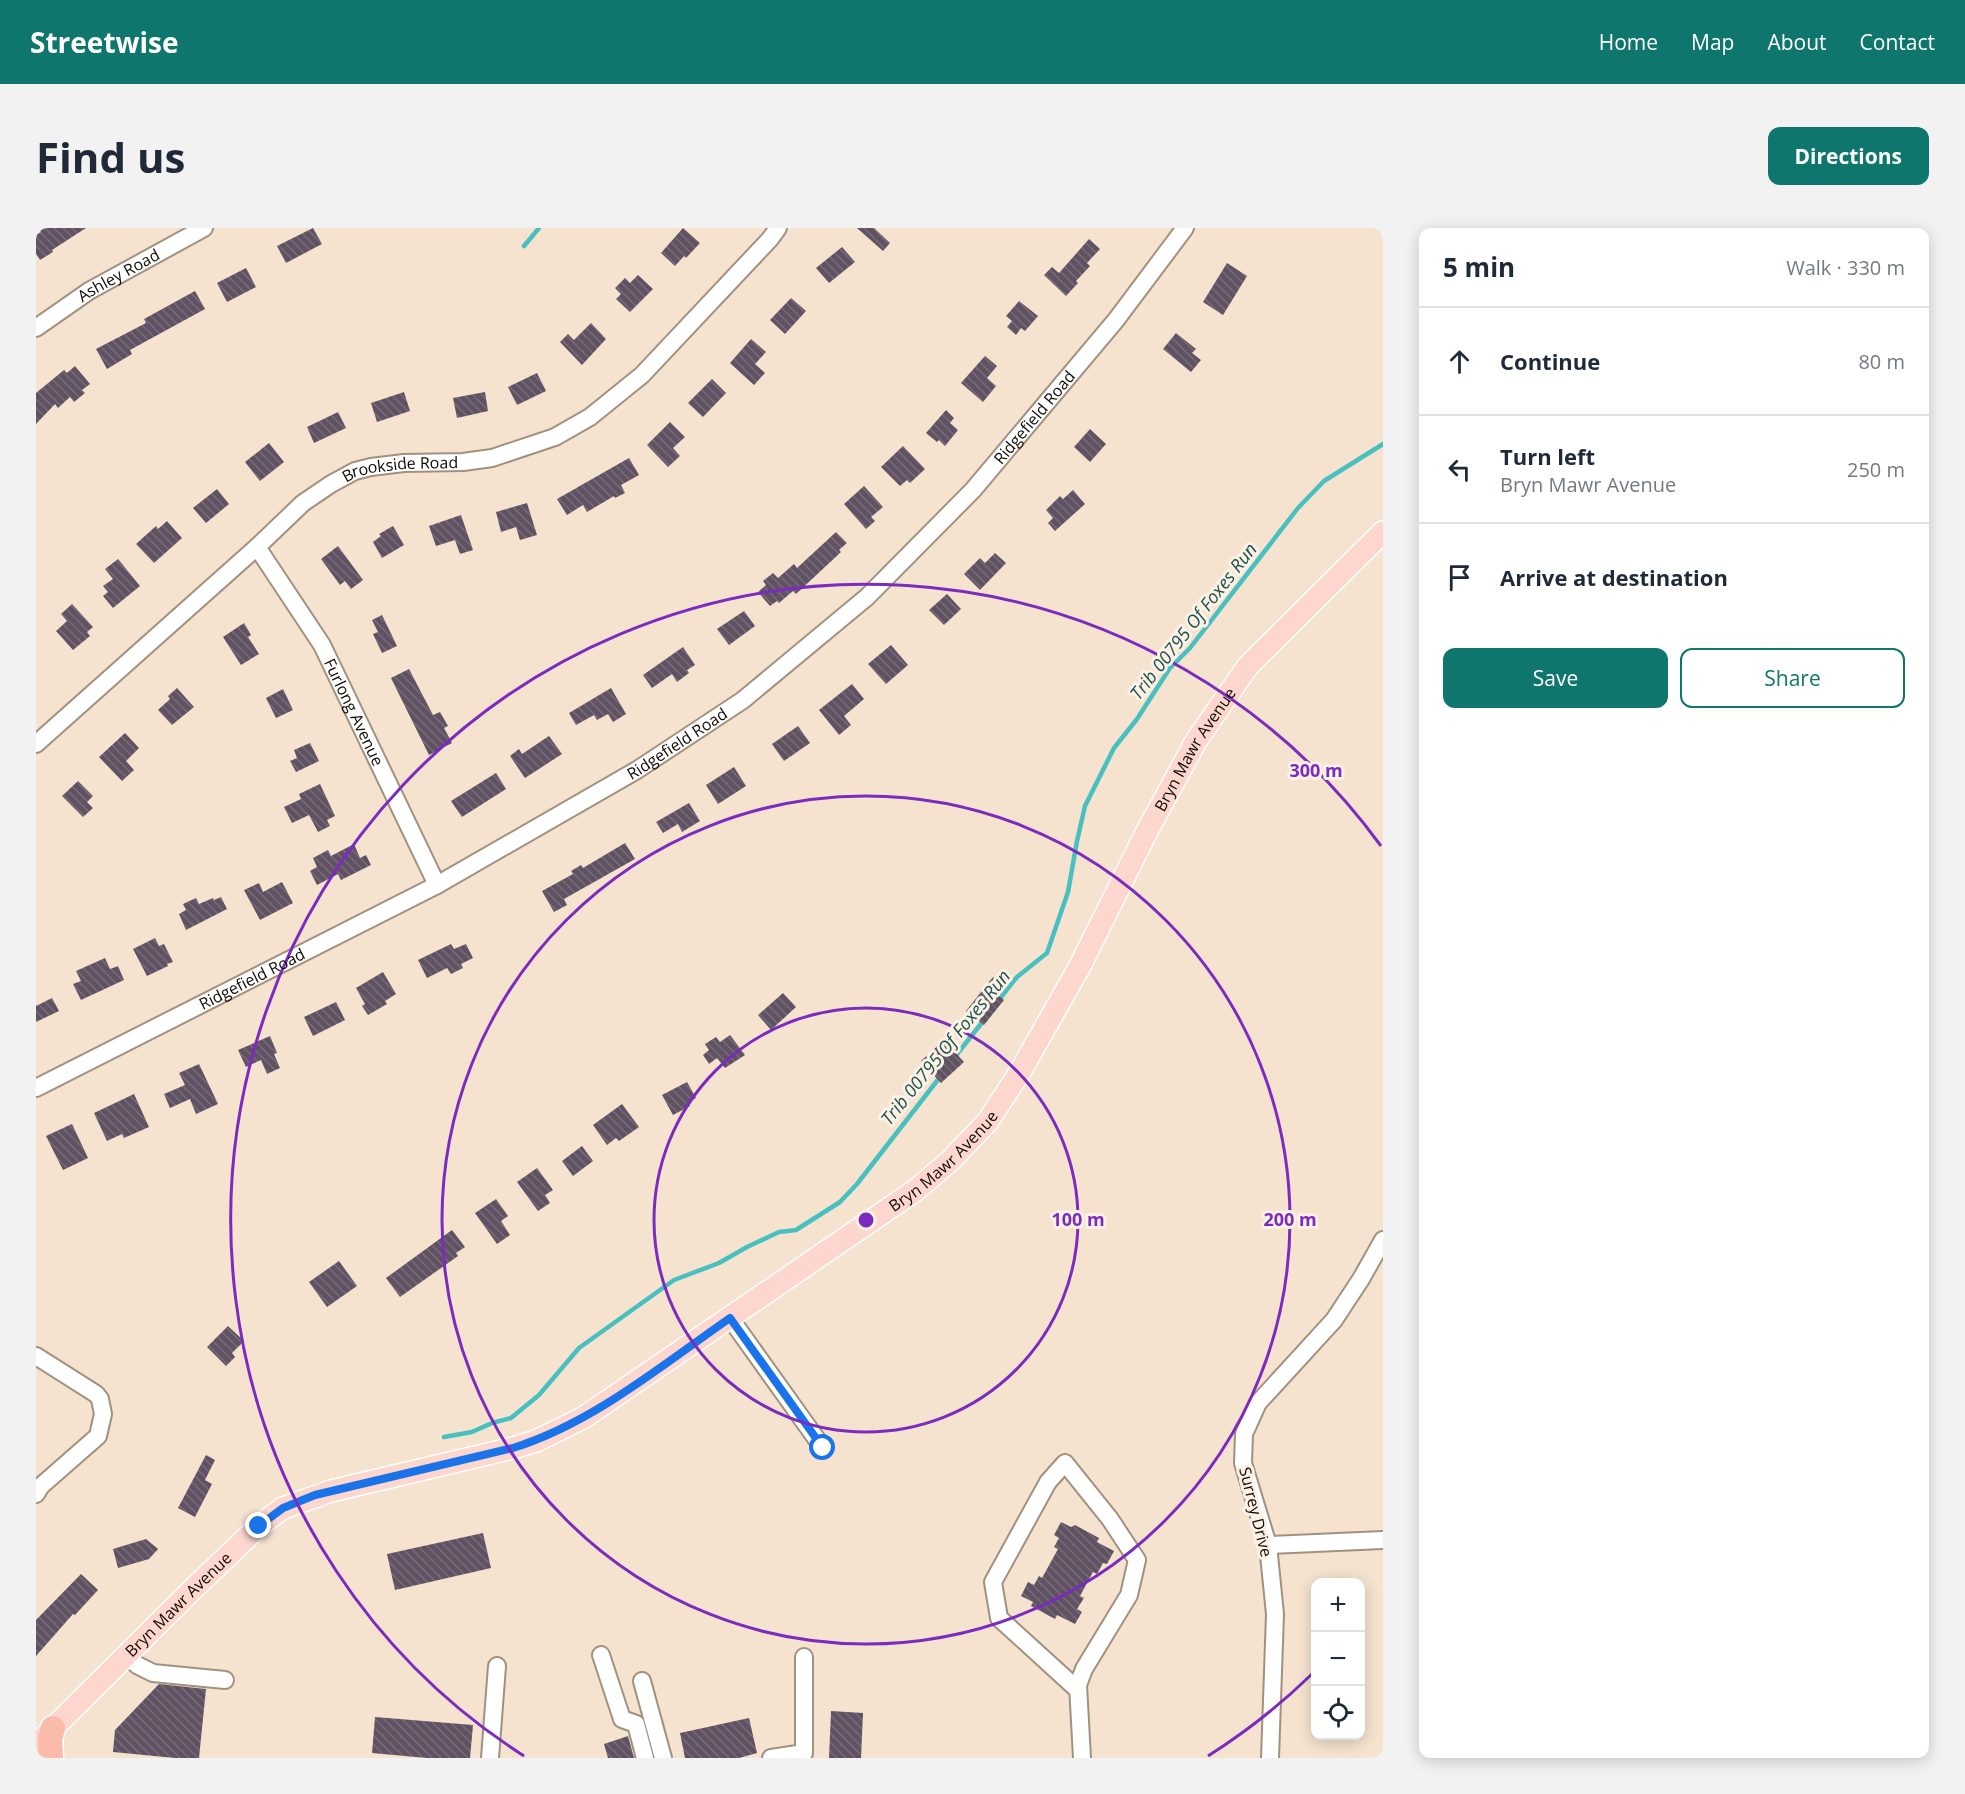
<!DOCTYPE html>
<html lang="en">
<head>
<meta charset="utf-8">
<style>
  body { margin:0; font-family:"Open Sans",sans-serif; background:#f2f2f3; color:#1f2937 }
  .controls { position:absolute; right:18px; bottom:18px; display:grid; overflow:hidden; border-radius:12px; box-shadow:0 3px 15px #0003 }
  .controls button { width:54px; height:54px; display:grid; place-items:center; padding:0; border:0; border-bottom:2px solid #e0e1e3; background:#fff; color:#1f2937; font:30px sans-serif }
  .stop { position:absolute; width:18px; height:18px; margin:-14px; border:4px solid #1a73e8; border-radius:50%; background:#fff }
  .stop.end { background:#1a73e8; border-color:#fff; box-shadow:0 2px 6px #0008 }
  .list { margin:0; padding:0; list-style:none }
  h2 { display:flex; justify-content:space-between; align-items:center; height:78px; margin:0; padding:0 24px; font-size:26px }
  h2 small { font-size:20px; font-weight:400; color:#747a83 }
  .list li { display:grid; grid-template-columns:39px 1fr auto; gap:18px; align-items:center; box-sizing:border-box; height:108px; padding:0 24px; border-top:2px solid #e0e1e3 }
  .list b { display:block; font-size:22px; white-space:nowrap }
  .list p { margin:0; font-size:20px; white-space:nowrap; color:#747a83 }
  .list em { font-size:20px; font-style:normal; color:#747a83 }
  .actions { display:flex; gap:12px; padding:18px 24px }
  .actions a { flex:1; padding:14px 0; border:2px solid #0f766e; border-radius:12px; text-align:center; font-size:21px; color:#0f766e }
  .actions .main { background:#0f766e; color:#fff }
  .icon { flex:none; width:33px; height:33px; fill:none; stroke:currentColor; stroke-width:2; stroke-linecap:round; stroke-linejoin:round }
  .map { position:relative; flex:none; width:1347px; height:1530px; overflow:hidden; border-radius:12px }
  header { display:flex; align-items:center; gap:36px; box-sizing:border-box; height:84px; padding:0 30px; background:#0f766e; color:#fff }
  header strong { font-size:28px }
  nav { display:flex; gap:33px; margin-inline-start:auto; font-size:21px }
  .intro { display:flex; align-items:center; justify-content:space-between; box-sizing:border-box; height:144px; padding:0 36px }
  h1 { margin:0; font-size:42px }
  .button { padding:15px 27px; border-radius:12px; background:#0f766e; color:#fff; font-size:21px; font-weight:700 }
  main { display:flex; gap:36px; padding:0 36px }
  aside { flex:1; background:#fff; border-radius:12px; box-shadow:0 3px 15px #0003 }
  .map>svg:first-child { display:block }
</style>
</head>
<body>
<header>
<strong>Streetwise</strong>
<nav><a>Home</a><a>Map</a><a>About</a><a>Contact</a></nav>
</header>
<div class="intro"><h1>Find us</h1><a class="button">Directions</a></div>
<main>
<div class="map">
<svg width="1347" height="1530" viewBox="0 0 1347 1530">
  <defs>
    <pattern id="building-back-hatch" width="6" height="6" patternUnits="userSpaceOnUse" patternTransform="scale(1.5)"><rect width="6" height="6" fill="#605263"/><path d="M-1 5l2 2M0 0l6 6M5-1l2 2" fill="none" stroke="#766b77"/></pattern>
  </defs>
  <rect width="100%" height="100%" fill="#f5e3cf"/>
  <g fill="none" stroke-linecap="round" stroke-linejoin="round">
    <g stroke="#48c0c0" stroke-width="4.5">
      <path d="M488 18 503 0"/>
      <path d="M962 773 981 749 1011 725 1032 664 1041 613 1049 578 1078 520 1101 491 1134 440 1154 420 1262 280 1288 253 1347 216"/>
      <path d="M918 830 948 792"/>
      <path d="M408 1209 436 1204 456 1195 475 1190 503 1167 543 1120 638 1052 683 1035 711 1019 743 1004 760 1002 804 974 821 956 904 849"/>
    </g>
  </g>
  <g fill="url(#building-back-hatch)">
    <path d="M2 0H50L16 22 17 24 4 32 0 26V7L5 4Z"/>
    <path d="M277 0 286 16 250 35 241 18Z"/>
    <path d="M647 0 664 15 650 30 648 28 639 38 625 25Z"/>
    <path d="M821 0H838L854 15 847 23Z"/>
    <path d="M1053 11 1064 21 1051 35 1054 38 1040 53 1042 55 1030 68 1008 47 1016 39 1023 45Z"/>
    <path d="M806 19 819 34 793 55 780 40Z"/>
    <path d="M1191 35 1211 48 1187 87 1167 74Z"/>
    <path d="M210 40 220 59 191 74 181 55Z"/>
    <path d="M602 47 617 61 594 84 580 71 585 66 579 60 589 50 594 55Z"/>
    <path d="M159 63 169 81 94 122 96 126 71 141 60 121 110 95 108 91Z"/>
    <path d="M755 70 770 83 749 106 734 92Z"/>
    <path d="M983 73 1002 88 989 103 985 100 980 107 971 99 976 93 970 88Z"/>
    <path d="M555 95 570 111 546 137 524 114 532 106 538 112Z"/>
    <path d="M1140 105 1160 121 1156 125 1165 132 1155 144 1127 121Z"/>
    <path d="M715 111 730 124 719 136 729 145 718 157 694 135Z"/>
    <path d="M949 128 961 138 951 150 960 158 947 174 925 155Z"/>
    <path d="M39 138 54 156 46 162 49 165 38 174 34 169 22 180 19 176 0 196V165L28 142 31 145Z"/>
    <path d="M501 145 510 163 481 177 472 159Z"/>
    <path d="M676 151 690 165 667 189 652 175Z"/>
    <path d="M368 164 374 183 341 194 335 175Z"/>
    <path d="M449 164 452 183 421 190 417 170Z"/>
    <path d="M910 182 918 190 914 195 922 202 909 218 903 212 901 214 890 205Z"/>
    <path d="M302 184 310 200 278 215 271 199Z"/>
    <path d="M634 194 649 209 637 220 644 228 632 239 611 217Z"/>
    <path d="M1054 201 1070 216 1054 234 1038 219Z"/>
    <path d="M233 215 248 234 224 253 209 234Z"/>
    <path d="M867 218 889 241 874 255 871 252 864 258 845 239Z"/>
    <path d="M593 230 603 247 585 257 589 265 579 270 578 268 551 284 547 277 531 287 521 271Z"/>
    <path d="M828 258 847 279 835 289 839 293 830 301 808 276Z"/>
    <path d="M181 261 193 276 170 295 157 280Z"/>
    <path d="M1037 262 1049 276 1019 303 1012 295 1017 290 1010 282 1024 268 1027 271Z"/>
    <path d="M491 275 501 307 484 312 480 299 465 304 460 284Z"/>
    <path d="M425 287 437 322 424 326 419 312 400 318 393 298Z"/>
    <path d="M131 293 146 310 118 335 100 316 120 298 122 301Z"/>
    <path d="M357 298 368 317 346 330 337 314 345 308 343 306Z"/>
    <path d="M800 304 811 315 803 322 805 324 760 366 757 363 743 375 741 373 734 378 722 364 730 357 727 353 737 345 742 350 758 336 761 340Z"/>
    <path d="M302 318 327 352 315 361 309 353 304 357 285 331Z"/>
    <path d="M959 325 970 335 944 362 928 346 944 330 949 335Z"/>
    <path d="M82 331 104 358 77 380 67 368 72 364 67 358 77 351 69 341Z"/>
    <path d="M911 366 925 381 908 397 893 382Z"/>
    <path d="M36 376 57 399 51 404 54 408 37 422 20 403 31 393 25 386Z"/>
    <path d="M708 383 719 398 693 417 681 401Z"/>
    <path d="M346 387 361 418 346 425 337 406 342 404 336 392Z"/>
    <path d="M208 395 215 407 212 409 223 426 205 437 187 409Z"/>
    <path d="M855 417 872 437 850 456 832 436Z"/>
    <path d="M647 419 659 437 651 442 653 445 641 454 636 446 616 460 607 447Z"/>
    <path d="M373 441 397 487 404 484 412 498 408 500 416 515 393 527 355 450Z"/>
    <path d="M816 456 828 471 808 488 815 497 803 507 783 482Z"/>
    <path d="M141 460 158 479 136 497 122 482 134 471 132 468Z"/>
    <path d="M575 460 590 486 577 494 572 486 561 492 558 487 540 497 533 485Z"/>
    <path d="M247 461 257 482 240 490 230 470Z"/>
    <path d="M762 498 774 515 748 533 736 516Z"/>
    <path d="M89 505 103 520 90 533 98 542 86 553 63 529Z"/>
    <path d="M513 508 526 526 489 550 474 528 483 521 486 526Z"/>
    <path d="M274 515 283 533 260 544 254 533 261 530 258 522Z"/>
    <path d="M698 539 710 558 682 576 670 557Z"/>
    <path d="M460 545 470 561 426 589 415 573Z"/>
    <path d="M42 553 57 568 51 574 57 580 47 589 26 568Z"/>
    <path d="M284 556 299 588 291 592 294 598 282 604 273 587 256 595 248 579 265 571 263 566Z"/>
    <path d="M653 575 664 593 646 604 642 596 627 605 620 594Z"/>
    <path d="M589 615 599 631 528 671 531 677 518 684 506 663 537 646 535 643 545 637 547 640Z"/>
    <path d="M318 616 324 630 330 627 335 637 305 652 302 646 281 657 274 643 281 639 277 630 292 622 295 628Z"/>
    <path d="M246 654 257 675 224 692 208 662 223 655 227 664Z"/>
    <path d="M185 669 191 681 150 702 143 686 150 682 147 676 160 670 163 676 177 670 178 672Z"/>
    <path d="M119 710 123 718 128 716 137 734 131 736 132 738 111 748 97 721Z"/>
    <path d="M415 716 418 721 430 716 437 730 425 736 427 740 415 746 411 740 391 750 382 732Z"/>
    <path d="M69 730 74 741 82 738 88 752 45 772 37 756 45 753 40 743Z"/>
    <path d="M347 744 360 766 349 773 351 776 332 787 326 778 329 776 320 760Z"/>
    <path d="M957 749 970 759 963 768 968 772 948 797 930 783Z"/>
    <path d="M747 765 760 779 735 802 722 787Z"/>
    <path d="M16 770 23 783 0 794V778Z"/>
    <path d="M300 774 309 792 277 808 268 789Z"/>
    <path d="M694 807 709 827 689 840 681 830 673 836 667 827 673 822 669 816 680 809 684 814Z"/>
    <path d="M234 808 241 825 238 826 244 840 231 846 225 832 210 839 202 822Z"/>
    <path d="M908 812 928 834 905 855 885 833Z"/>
    <path d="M163 836 182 876 160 886 154 871 134 880 128 866 149 857 143 845Z"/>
    <path d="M651 854 660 870 652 874 654 878 637 887 626 867Z"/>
    <path d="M98 866 113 899 88 910 86 906 71 913 58 885Z"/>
    <path d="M586 876 603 899 583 913 580 910 571 917 557 897Z"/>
    <path d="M36 896 52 930 27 942 10 908Z"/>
    <path d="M546 918 557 933 537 948 526 933Z"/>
    <path d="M501 940 517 962 509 967 514 975 502 983 481 954Z"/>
    <path d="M460 971 472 988 465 993 474 1007 461 1016 439 985Z"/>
    <path d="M416 1002 429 1019 420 1025 422 1028 364 1069 350 1050Z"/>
    <path d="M303 1033 321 1058 291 1079 273 1054Z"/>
    <path d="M192 1098 208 1113 196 1125 199 1129 190 1138 171 1119Z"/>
    <path d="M170 1227 179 1232 169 1252 176 1256 159 1289 142 1280Z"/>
    <path d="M1025 1294 1035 1299 1039 1297 1063 1310 1061 1314 1078 1323 1071 1336 1067 1335 1061 1346 1057 1344 1044 1368 1048 1370 1041 1381 1046 1384 1039 1396 1021 1387 1019 1391 995 1378 997 1374 985 1368 992 1354 998 1357 1003 1348 1006 1350 1022 1321 1018 1319 1023 1310 1018 1307Z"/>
    <path d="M447 1305 455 1340 359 1362 351 1326Z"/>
    <path d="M110 1311 122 1321 113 1331 82 1340 77 1321Z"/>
    <path d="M45 1346 62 1362 39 1387 37 1386 0 1428V1392Z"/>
    <path d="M123 1456 170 1461 163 1530H139L77 1524 79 1502Z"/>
    <path d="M795 1483 827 1485 825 1530H793Z"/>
    <path d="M339 1489 437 1497 434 1530H391L336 1525Z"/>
    <path d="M713 1490 721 1525 703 1530H649L644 1505Z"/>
    <path d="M592 1508 598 1530H572L568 1516Z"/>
  </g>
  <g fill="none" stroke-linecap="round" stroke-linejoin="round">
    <defs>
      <g id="minor">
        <path id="s1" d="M0 100 53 63 168 0"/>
        <path id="s2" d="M221 319 286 417 401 657"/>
        <path id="s3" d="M0 516 221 319 267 275 295 256 319 243 335 239 368 235 427 234 456 230 519 209 554 189 606 147 734 11 742 0"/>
        <path id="s4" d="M0 860 401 657 601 542 707 472 831 369 937 262 1080 92 1149 0"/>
        <path d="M694 1090 787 1220"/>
        <path d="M0 1128 60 1166 64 1171 67 1186 62 1208 5 1258 0 1266"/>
        <path d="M1232 1317 1347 1312"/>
        <path d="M91 1427 101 1437 117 1445 189 1452"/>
        <path d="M565 1427 586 1491 600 1496 609 1530"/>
        <path d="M606 1453 627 1530"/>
        <path d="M1042 1462 963 1390 957 1354 1012 1254 1029 1235 1074 1291 1101 1332 1093 1367 1048 1441 1042 1457 1046 1530"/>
        <path d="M454 1530 461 1438"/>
        <path d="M735 1530 768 1525V1429"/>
        <path d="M1234 1530 1239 1386 1232 1317 1207 1235 1208 1206 1222 1175 1298 1092 1325 1051 1347 1012"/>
      </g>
      <g id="major">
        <path id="s5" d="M0 1517 154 1364 223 1298 247 1280 295 1263 477 1220 500 1213 547 1190 880 962 915 932 952 893 984 844 1044 738 1109 607 1160 513 1212 438 1347 304"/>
      </g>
      <path id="highway" d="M15 1530 14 1511 17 1500"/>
    </defs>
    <use href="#minor" stroke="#a1917f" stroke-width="20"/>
    <use href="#major" stroke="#fff" stroke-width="24"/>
    <use href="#highway" stroke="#fff" stroke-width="27"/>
    <use href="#minor" stroke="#fff" stroke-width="16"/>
    <use href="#major" stroke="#fdd6cd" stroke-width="21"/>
    <use href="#highway" stroke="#fbbbab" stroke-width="24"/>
  </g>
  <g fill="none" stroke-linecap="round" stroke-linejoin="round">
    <path stroke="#1a73e8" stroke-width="8" d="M223 1298 247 1280 279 1267 477 1220C557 1195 626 1137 694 1090L787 1220"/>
  </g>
  <g fill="none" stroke="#7b2cbf" stroke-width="3">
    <circle cx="830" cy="992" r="212"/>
    <circle cx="830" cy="992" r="424"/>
    <path d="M1276 1446A636 636 0 0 1 1172 1528M488 1528A636 636 0 1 1 1345 618"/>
  </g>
  <g text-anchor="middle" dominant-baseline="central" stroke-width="6" stroke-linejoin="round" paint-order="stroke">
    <g font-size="16" fill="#100a05" stroke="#fcf1e5">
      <text stroke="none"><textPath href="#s1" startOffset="98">Ashley Road</textPath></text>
      <text stroke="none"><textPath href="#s4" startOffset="1214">Ridgefield Road</textPath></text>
      <text stroke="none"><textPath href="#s3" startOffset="466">Brookside Road</textPath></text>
      <text stroke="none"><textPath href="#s2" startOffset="192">Furlong Avenue</textPath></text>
      <text stroke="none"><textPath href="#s4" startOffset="728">Ridgefield Road</textPath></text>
      <text stroke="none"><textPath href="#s5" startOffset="1586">Bryn Mawr Avenue</textPath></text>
      <text stroke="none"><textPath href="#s4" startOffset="242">Ridgefield Road</textPath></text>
      <text stroke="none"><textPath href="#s5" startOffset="1100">Bryn Mawr Avenue</textPath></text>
      <text transform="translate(1220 1284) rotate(76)">Surrey Drive</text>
      <text stroke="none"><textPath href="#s5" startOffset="200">Bryn Mawr Avenue</textPath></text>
    </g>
    <g font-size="18" font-style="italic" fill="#1c5050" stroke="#fcf1e5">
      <text transform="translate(1157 393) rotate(-52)">Trib 00795 Of Foxes Run</text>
      <text transform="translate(909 819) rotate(-51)">Trib 00795 Of Foxes Run</text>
    </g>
  </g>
  <circle cx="830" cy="992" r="9" fill="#7b2cbf" stroke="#fcf1e5" stroke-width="3"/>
  <g font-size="18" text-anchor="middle" font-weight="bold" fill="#7b2cbf" stroke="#fcf1e5" stroke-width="6" stroke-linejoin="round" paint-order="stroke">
    <text x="1280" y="549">300 m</text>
    <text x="1042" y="998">100 m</text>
    <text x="1254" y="998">200 m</text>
  </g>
</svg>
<div class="controls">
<button>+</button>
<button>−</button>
<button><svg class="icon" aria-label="locate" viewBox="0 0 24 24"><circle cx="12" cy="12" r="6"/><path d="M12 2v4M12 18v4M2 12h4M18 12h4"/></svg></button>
</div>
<div class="stop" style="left:787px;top:1220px"></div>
<div class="stop end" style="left:223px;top:1298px"></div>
</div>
<aside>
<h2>5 min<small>Walk · 330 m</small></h2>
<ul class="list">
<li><svg class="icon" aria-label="ahead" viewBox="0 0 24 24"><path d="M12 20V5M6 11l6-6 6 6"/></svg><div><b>Continue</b></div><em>80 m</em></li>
<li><svg class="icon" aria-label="left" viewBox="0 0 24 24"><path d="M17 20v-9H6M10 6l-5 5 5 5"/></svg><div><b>Turn left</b><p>Bryn Mawr Avenue</p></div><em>250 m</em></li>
<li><svg class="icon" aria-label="arrive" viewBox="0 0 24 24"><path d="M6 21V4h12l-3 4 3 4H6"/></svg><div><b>Arrive at destination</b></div></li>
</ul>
<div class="actions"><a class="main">Save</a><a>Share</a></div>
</aside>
</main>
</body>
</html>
